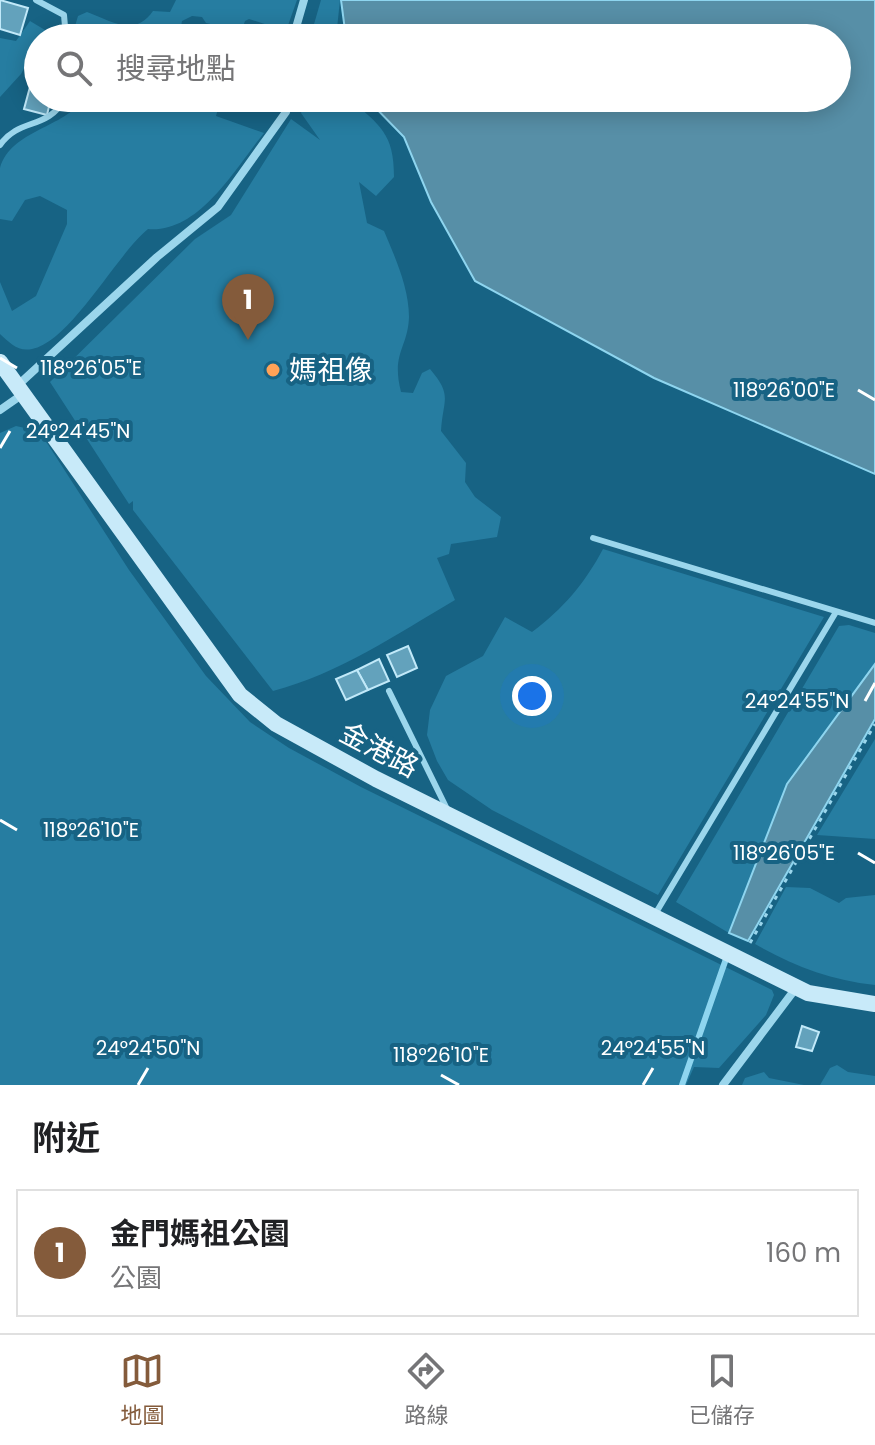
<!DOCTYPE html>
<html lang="zh-TW">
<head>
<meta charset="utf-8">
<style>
  body { margin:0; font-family:Poppins,"Noto Sans TC",sans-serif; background:#f6f6f6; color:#202124 }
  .you { position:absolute; left:532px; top:696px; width:28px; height:28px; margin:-20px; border:6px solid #fff; border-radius:50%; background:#1a73e8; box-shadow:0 0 0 12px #1a73e833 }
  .badge { display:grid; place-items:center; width:52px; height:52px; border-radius:50%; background:#845b3b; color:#fff; font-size:26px; font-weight:700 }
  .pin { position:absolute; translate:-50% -66px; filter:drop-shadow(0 2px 4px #0008) }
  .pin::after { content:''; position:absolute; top:42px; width:28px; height:24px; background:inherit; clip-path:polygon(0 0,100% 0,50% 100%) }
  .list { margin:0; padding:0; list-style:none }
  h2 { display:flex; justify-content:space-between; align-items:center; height:104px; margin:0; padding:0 32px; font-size:34px }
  h2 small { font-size:26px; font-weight:400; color:#757577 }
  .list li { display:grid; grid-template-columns:52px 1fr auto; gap:24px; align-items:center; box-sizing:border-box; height:128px; margin:0 16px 16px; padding:0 16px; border:2px solid #e0e0e0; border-radius:0px }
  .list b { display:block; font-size:30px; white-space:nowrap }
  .list p { margin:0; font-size:26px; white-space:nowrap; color:#757577 }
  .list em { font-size:26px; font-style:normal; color:#757577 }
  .icon { flex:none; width:44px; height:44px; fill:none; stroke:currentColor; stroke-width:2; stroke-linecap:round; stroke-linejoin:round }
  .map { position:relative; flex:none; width:875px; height:1085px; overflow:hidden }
  .search { position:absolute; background:#fff; box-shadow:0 4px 20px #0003; left:24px; right:24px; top:24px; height:88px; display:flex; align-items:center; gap:20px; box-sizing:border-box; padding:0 28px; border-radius:44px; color:#757577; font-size:30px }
  .sheet { height:248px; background:#fff }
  nav { display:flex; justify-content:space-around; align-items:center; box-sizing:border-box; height:112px; border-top:2px solid #e0e0e0; background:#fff; font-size:22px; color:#757577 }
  nav a { display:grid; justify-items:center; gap:4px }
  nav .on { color:#845b3b }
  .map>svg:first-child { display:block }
</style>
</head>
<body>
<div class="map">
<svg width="875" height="1085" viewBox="0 0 875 1085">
  <rect width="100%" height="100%" fill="#176384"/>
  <g fill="#267da1">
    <path d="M176 0H297L286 31 249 19 245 21 239 38 224 27 206 23 202 17 192 16 182 21 179 38H80L73 33 78 16 87 12C113 22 135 37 153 11L170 12Z"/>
    <path d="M321 0H340L336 38H310Z"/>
    <path d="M30 21 45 30 21 74 0 97V38L16 41Z"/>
    <path d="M85 98H221L216 116 264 133C235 168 200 233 148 229 117 254 70 342 32 349 18 352 10 343 0 334V282L12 311 36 296 67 224V210L40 196 25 200 12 221 0 219C0 204 0 182 0 168 11 130 64 128 85 98Z"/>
    <path d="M306 98H349C380 126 394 133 394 177L376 196 359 182 367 223 384 231C395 257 409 288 409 317 408 348 391 353 401 392L413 393 422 373 430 369C453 396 443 399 441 431L466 463 465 482 475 497 501 517 497 537 451 544 449 554 437 558 455 600C397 634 338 674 273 691L133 510V501L129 504 50 382 195 239 231 215 291 119 320 140 301 113Z"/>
    <path d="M16 426 34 430 47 443 129 570 206 676 250 722 289 748 361 787 772 990 774 995 766 1015 719 1068 694 1067 686 1085H0V433Z"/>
    <path d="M603 549 824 617 658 895 492 810 448 780 437 761 427 735 430 710 446 676 483 656 505 617 532 632C563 609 585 583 603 549Z"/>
    <path d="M849 625 875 633V664L787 784 729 933 676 902 839 626Z"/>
    <path d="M875 739V839L817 835Z"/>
    <path d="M786 887 810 888 839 903 846 898 875 895V985C830 980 794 966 755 944Z"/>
    <path d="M837 1065 848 1072 875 1076V1085H820L830 1068Z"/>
    <path d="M764 1072 769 1078 804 1085H742L745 1078Z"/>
  </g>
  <g fill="#578fa7" stroke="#8ed5ef" stroke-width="2">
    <path d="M341 0H875V474L654 378 475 281 431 202 404 137 366 98H837V38H346Z"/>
    <path d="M875 664V719L748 941 729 933 787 784Z"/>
  </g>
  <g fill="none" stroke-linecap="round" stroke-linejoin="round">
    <path stroke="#8ed5ef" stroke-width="6" d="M682 1085 727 956"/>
  </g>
  <g fill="#63a2bc" stroke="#c1e9f9" stroke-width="2">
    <path d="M0 0 28 8 20 35 0 29Z"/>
    <path d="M37 61 38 98H51L47 115 24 109Z"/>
    <path d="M408 646 417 668 397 677 387 655Z"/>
    <path d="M379 659 389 681 368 690 357 670Z"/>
    <path d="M357 670 368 690 346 700 336 679Z"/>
    <path d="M802 1026 819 1032 812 1051 796 1047Z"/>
  </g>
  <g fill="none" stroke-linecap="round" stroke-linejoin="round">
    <g stroke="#9bd6ec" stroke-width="3" stroke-dasharray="4 6" stroke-linecap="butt">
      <path d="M192 37V28C207 26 218 28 229 38"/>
      <path d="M750 943 875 724"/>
    </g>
    <g stroke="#9bd6ec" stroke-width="6">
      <path d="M36 0 64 15 66 38"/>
      <path d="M0 145C20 117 46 131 66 98"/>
      <path d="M593 538 875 623"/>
      <path d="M389 691 447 809"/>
      <path d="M654 916 836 612"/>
    </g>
    <g stroke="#9bd6ec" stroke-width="8">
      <path d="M293 38 304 0"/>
      <path d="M17 386 157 257 218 207 286 112 290 98"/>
      <path d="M0 410 23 394"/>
      <path d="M723 1085 796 988"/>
    </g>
    <path stroke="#c8eaf9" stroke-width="16" d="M0 362 240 695 276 724 376 779 808 993 875 1004"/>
  </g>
  <path fill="none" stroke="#fff" stroke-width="3" d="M0 358 17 368M858 390 875 400M0 448 10 431M865 701 875 683M0 820 17 830M858 853 875 863M441 1075 459 1085M138 1085 148 1068M643 1085 653 1068"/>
  <circle fill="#ffa257" stroke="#176384" stroke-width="3" cx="273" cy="370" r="8"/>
  <g text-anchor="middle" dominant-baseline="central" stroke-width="8" stroke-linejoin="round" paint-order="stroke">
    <g font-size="28" fill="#fff" stroke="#176384" text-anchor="start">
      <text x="289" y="370">媽祖像</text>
    </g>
    <g font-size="28" fill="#fff" stroke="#176384">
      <text transform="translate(379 750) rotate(28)">金港路</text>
    </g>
  </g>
  <g font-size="20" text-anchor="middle" fill="#fff" stroke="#176384" stroke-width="8" stroke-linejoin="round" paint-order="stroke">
    <text x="91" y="375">118°26'05"E</text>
    <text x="784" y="397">118°26'00"E</text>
    <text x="78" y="438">24°24'45"N</text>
    <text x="797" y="708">24°24'55"N</text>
    <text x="91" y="837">118°26'10"E</text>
    <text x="784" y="860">118°26'05"E</text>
    <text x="148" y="1055">24°24'50"N</text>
    <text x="653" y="1055">24°24'55"N</text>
    <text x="441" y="1062">118°26'10"E</text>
  </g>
</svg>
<div class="you"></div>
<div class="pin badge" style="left:248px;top:340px">1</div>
<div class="search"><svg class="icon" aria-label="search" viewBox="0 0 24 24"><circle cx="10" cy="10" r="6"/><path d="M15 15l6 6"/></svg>搜尋地點</div>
</div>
<section class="sheet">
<h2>附近<small></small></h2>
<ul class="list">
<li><span class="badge">1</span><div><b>金門媽祖公園</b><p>公園</p></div><em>160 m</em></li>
</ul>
</section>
<nav>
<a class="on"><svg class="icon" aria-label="map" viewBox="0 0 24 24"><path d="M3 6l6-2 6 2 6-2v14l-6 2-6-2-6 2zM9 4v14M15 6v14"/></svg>地圖</a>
<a><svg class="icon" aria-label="directions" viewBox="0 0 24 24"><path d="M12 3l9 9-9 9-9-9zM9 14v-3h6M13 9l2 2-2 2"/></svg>路線</a>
<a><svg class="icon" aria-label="saved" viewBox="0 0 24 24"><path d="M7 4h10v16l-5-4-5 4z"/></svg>已儲存</a>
</nav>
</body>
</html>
